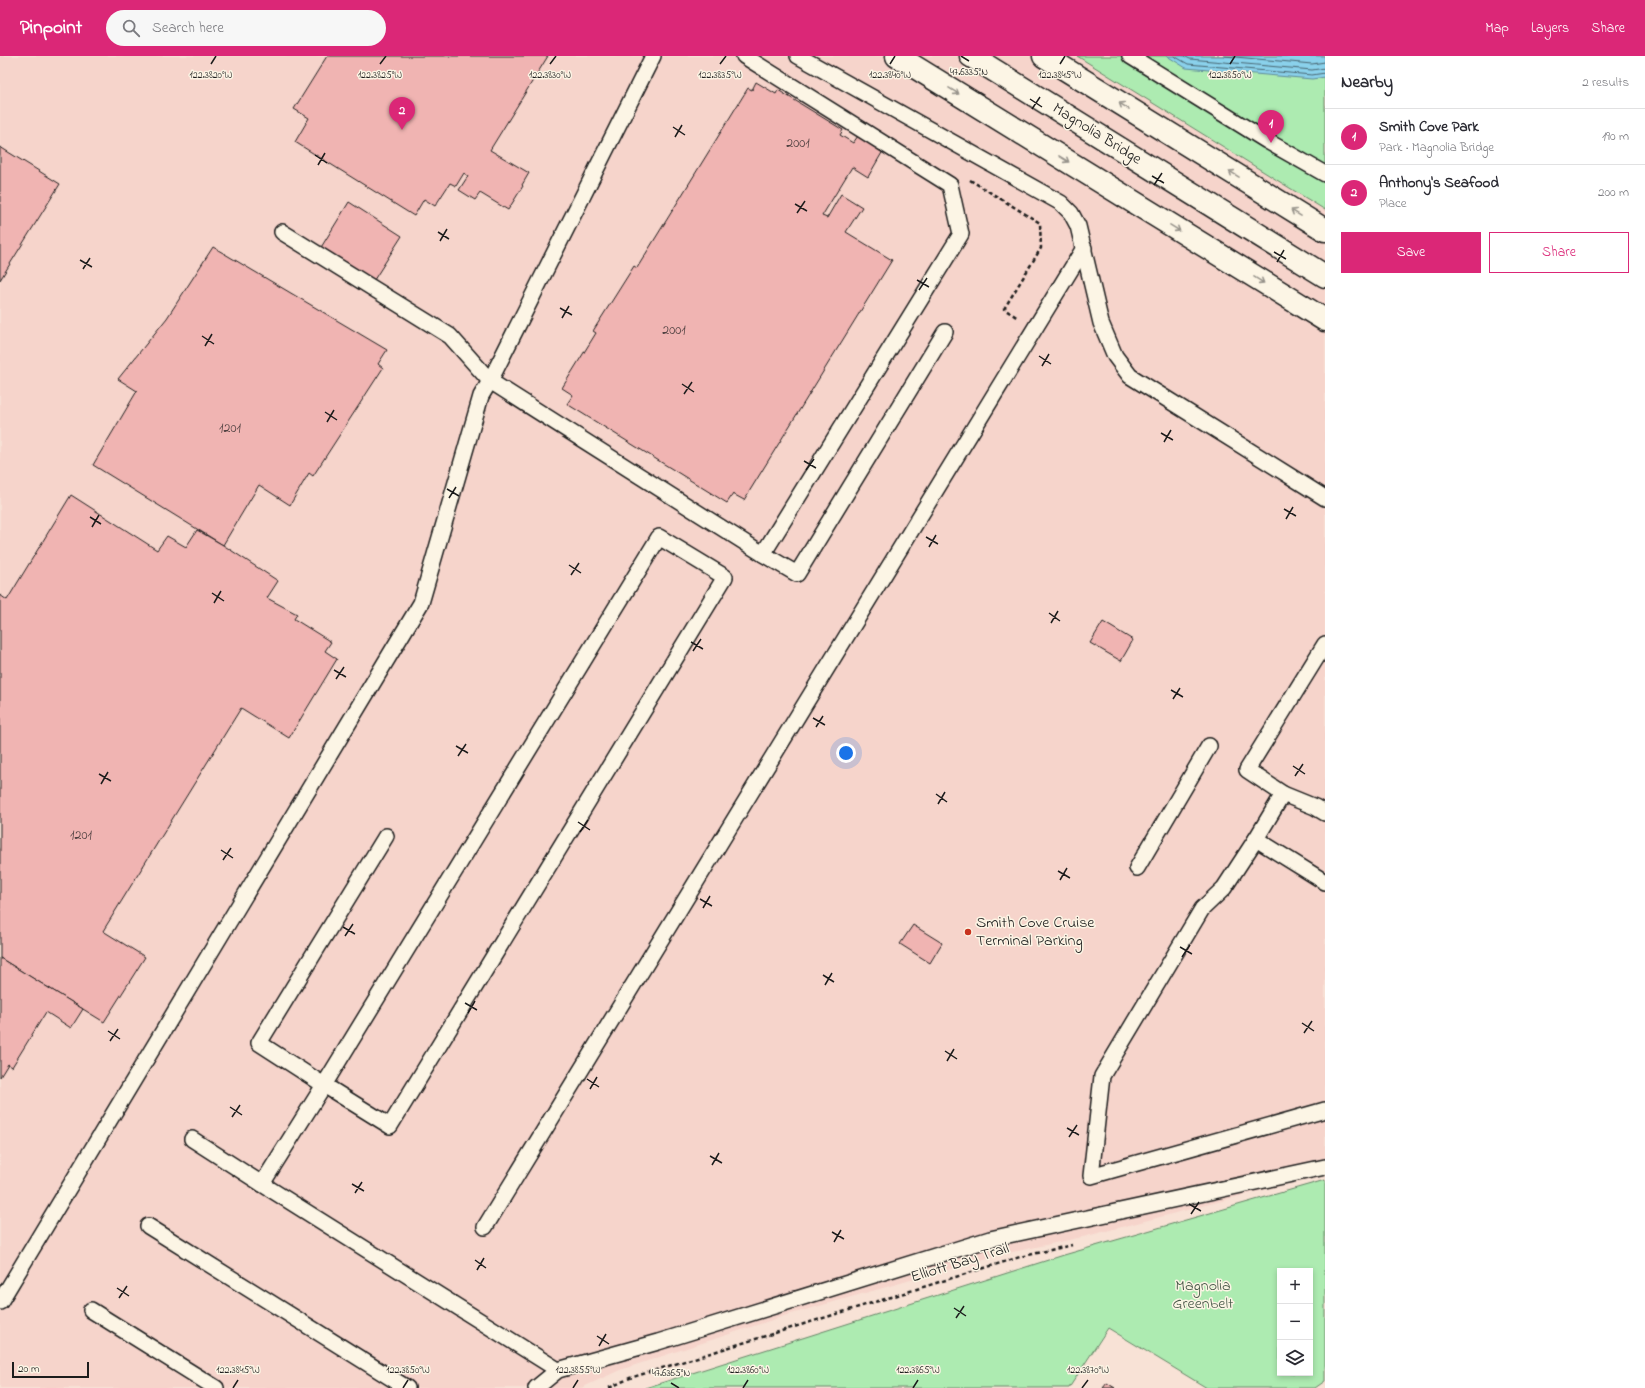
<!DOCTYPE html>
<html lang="en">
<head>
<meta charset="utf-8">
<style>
  body { margin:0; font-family:"Indie Flower",sans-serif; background:#f7f7f7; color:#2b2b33 }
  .controls { position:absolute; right:12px; bottom:12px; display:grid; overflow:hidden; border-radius:0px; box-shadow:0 2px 6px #0003 }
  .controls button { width:36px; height:36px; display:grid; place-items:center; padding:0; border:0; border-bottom:1px solid #e1e1e2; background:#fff; color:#2b2b33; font:20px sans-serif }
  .scale { position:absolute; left:12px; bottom:10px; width:77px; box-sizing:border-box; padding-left:4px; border:2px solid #1c1c1c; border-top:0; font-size:11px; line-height:14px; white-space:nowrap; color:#1c1c1c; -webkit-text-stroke:3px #fcf5e5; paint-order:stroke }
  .you { position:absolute; left:846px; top:697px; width:14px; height:14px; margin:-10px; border:3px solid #fff; border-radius:50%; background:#1a73e8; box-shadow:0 0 0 6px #1a73e833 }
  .badge { display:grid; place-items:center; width:26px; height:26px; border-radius:50%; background:#db2777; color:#fff; font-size:13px; font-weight:700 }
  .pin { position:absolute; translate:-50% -33px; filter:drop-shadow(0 1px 2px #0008) }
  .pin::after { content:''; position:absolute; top:21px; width:14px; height:12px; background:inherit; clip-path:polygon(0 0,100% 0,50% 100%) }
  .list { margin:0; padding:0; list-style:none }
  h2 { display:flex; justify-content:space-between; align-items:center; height:52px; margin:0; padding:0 16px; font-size:17px }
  h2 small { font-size:13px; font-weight:400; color:#7c7c81 }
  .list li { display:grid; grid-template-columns:26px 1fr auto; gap:12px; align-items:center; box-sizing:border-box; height:56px; padding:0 16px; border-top:1px solid #e1e1e2 }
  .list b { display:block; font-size:15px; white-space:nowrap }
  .list p { margin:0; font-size:13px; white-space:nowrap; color:#7c7c81 }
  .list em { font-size:13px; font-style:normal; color:#7c7c81 }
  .actions { display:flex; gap:8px; padding:12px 16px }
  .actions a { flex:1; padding:9px 0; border:1px solid #db2777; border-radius:0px; text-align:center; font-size:14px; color:#db2777 }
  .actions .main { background:#db2777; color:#fff }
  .icon { flex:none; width:22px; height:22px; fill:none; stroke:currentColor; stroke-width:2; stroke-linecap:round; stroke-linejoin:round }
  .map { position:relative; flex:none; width:1325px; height:1332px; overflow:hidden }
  header { display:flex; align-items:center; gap:24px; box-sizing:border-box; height:56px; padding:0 20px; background:#db2777; color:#fff }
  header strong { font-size:19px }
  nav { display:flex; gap:22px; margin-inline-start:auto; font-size:14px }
  .search { width:280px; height:36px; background:#f7f7f7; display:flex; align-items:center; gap:10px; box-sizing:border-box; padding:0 14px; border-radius:22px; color:#7c7c81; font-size:15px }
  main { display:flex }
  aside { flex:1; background:#fff }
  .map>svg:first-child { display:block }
</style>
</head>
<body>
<header>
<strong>Pinpoint</strong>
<div class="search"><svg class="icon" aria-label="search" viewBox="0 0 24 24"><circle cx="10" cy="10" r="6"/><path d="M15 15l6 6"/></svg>Search here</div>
<nav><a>Map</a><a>Layers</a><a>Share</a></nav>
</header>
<main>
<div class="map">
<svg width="1325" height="1332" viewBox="0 0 1325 1332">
  <rect width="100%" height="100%" fill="#f8e2d6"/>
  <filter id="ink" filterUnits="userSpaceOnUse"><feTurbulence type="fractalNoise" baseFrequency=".025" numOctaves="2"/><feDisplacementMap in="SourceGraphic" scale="8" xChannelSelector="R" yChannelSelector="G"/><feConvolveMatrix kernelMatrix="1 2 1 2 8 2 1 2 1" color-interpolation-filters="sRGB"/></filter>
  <g filter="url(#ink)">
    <path fill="#f6d4cb" d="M0 0H1077L1325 154V1118L1087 1180 999 1199 784 1260 620 1314 581 1332H0Z"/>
    <g fill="#adebb1" stroke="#648466" fill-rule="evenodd">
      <path d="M1077 0H1325V154L1322 152Z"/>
      <path d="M1325 1124V1325L1315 1332H1207L1108 1272 1069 1332H645L1064 1199ZM1280 1215H1310V1317H1280Z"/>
    </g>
    <path fill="#8ad1eb" stroke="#5e8998" d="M1167 0H1325V21L1312 23 1186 12Z"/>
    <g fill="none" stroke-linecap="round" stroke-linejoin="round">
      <g stroke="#48646f" stroke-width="1">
        <path d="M1174 0 1188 8 1312 19 1325 17"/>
        <path d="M1184 0 1190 3 1312 14 1325 12"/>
        <path d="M1224 0 1312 8 1325 6"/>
      </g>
    </g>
    <g fill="#f0b4b2" stroke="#1c1c1c">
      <path d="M327 0H548L490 94 529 117 522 129 523 130 508 154 480 137 475 144 459 134 468 120 464 117 456 130 450 127 435 150 424 143 414 160 295 86 309 62 294 53Z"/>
      <path d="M756 26 776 38 778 34 843 74 840 79 853 87 858 80 883 95 868 121 852 111 822 160 827 162 841 138 862 151 846 176 892 204 744 444 733 438 727 447 567 348 573 339 562 332 596 277 593 275 634 210 637 212 748 32 752 34Z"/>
      <path d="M0 91 60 128 0 224Z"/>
      <path d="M349 146 402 180 372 227 320 193Z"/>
      <path d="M213 191 387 294 378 308 383 312 313 420 309 417 290 449 259 429 223 489 93 409 137 335 118 323 167 262Z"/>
      <path d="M71 439 157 494 167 480 186 491 197 474 223 489 278 525 267 542 297 558 294 563 331 586 325 595 337 603 289 682 241 652 103 875 145 901 104 966 0 902V539L7 544Z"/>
      <path d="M1103 566 1133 584 1121 605 1090 587Z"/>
      <path d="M913 869 942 887 930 907 900 888Z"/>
      <path d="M0 902 83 953 71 972 46 956 12 1011 8 1008 0 1021Z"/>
      <path d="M1107 1327 1115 1332H1103Z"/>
    </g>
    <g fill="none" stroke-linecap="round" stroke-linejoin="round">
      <defs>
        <g id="lane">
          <path d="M798 0 1061 147 1071 157 1078 170 1101 267 1115 300 1130 320 1325 442"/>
          <path d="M1130 0 1267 85 1325 118"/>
          <path d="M282 176 450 280 490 325 763 498 961 178 950 129 744 0"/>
          <path d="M659 481 725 521 390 1070 324 1029Z"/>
          <path d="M763 498 797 518 945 276"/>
          <path d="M1325 588 1247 714 1283 738 1315 751 1325 757"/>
          <path d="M1283 738 1256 783 1325 826"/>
          <path d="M1256 783 1224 832 1202 853 1102 1020 1091 1120 1325 1054"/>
          <path d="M1137 812 1209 690"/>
          <path d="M192 1083 262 1128 558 1314"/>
          <path d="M262 1128 324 1029 259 987 386 780"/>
          <path d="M148 1170 407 1332"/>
          <path d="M485 1171 1084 192"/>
          <path d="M0 1246 421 547 481 340 490 325 653 0"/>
          <path d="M91 1254 216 1332"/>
          <path d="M536 1332 558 1314 658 1286 990 1183 1325 1111"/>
        </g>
        <g id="secondary">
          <path d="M897 0 1325 264"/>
          <path d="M971 0 1325 220"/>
          <path d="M1044 0 1325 174"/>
        </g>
      </defs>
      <use href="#lane" stroke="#1c1c1c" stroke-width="18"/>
      <use href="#secondary" stroke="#1c1c1c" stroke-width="25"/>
      <g stroke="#1c1c1c" stroke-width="2.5" stroke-dasharray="4 3" stroke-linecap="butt">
        <path d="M970 124 1040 167 1041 192 1004 253 1018 262"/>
        <path d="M609 1332 630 1322 1020 1201 1072 1189"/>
      </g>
      <use href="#lane" stroke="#fcf5e5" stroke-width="15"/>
      <use href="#secondary" stroke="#fcf5e5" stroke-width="22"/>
    </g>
    <defs><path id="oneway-shaft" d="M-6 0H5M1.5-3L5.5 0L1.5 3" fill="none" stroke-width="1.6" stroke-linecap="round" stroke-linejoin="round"/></defs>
    <g stroke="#97938b">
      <use href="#oneway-shaft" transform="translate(954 35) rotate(32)"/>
      <use href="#oneway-shaft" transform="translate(1124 50) rotate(-148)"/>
      <use href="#oneway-shaft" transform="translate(1064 103) rotate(32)"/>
      <use href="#oneway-shaft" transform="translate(1234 118) rotate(-148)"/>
      <use href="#oneway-shaft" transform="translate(1296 157) rotate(-148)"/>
      <use href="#oneway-shaft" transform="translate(1175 172) rotate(32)"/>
      <use href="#oneway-shaft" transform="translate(1259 224) rotate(32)"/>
    </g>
  </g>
  <path fill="none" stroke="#1c1c1c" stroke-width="1.5" d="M961 0 969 5M211 8 216 0M380 8 386 0M550 8 556 0M720 8 726 0M890 8 895 0M1060 8 1065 0M1230 8 1235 0M1030 43 1042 51M1032 53 1040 41M673 71 685 79M675 81 682 69M315 99 327 107M318 109 325 97M1152 120 1164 127M1154 129 1162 117M795 148 807 155M797 157 805 145M438 176 449 183M440 185 447 173M1274 196 1286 203M80 204 92 211M1277 206 1284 194M83 213 90 202M917 224 929 231M919 234 927 222M560 252 572 259M562 262 569 250M202 280 214 288M205 290 212 278M1039 300 1051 308M1042 310 1049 298M682 328 694 336M684 338 692 326M325 356 337 364M327 366 334 354M1161 377 1173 384M1164 386 1171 374M804 405 816 412M806 414 814 403M447 433 459 440M449 442 456 431M1284 453 1296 460M90 461 101 468M1286 463 1293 451M92 471 99 459M926 481 938 488M929 491 936 479M569 509 581 517M571 519 579 507M212 537 224 545M214 547 221 535M1049 557 1060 565M1051 567 1058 555M691 586 703 593M693 595 701 583M334 614 346 621M336 623 344 611M1171 634 1183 641M1173 643 1180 632M813 662 825 669M816 671 823 660M456 690 468 697M458 700 466 688M1293 710 1305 718M99 718 111 725M1295 720 1303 708M101 728 108 716M936 738 947 746M938 748 945 736M578 766 590 774M580 776 588 764M221 794 233 802M223 804 231 792M1058 815 1070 822M1060 824 1067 812M700 843 712 850M703 852 710 840M343 871 355 878M345 880 353 868M1180 891 1192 898M1182 901 1190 889M823 919 834 926M825 929 832 917M465 947 477 954M468 957 475 945M1302 967 1314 975M108 975 120 983M1304 977 1312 965M110 985 118 973M945 995 957 1003M947 1005 954 993M587 1023 599 1031M590 1033 597 1021M230 1051 242 1059M232 1061 240 1049M1067 1072 1079 1079M1069 1081 1077 1069M710 1100 722 1107M712 1109 719 1097M352 1128 364 1135M355 1137 362 1126M1189 1148 1201 1155M1191 1158 1199 1146M832 1176 844 1183M834 1186 841 1174M475 1204 486 1212M477 1214 484 1202M117 1232 129 1240M119 1242 127 1230M954 1252 966 1260M956 1262 964 1250M597 1280 609 1288M599 1290 606 1278M671 1327 679 1332M233 1332 238 1324M403 1332 408 1324M573 1332 578 1324M743 1332 748 1324M913 1332 918 1324M1082 1332 1088 1324"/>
  <circle fill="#c8321e" stroke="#fcf5e5" stroke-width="1.5" cx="968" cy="876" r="4"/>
  <g text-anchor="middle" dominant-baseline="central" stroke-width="3" stroke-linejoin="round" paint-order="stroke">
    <g font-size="14" fill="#514242">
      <text x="798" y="87">2001</text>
      <text x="674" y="274">2001</text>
      <text x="230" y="372">1201</text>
      <text x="81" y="779">1201</text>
    </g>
    <g font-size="16" fill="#1c1c1c" stroke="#fcf5e5">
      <text transform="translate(1097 78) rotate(32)">Magnolia Bridge</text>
      <text transform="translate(960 1207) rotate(-17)">Elliott Bay Trail</text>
    </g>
    <g font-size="16" fill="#1c1c1c" stroke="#fcf5e5" text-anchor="start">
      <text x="976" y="867">Smith Cove Cruise<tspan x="976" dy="18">Terminal Parking</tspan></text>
    </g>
    <g font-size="16" fill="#485a49" stroke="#fcf5e5">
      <text x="1203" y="1230">Magnolia<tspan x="1203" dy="18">Greenbelt</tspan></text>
    </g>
  </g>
  <g font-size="10" text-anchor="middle" fill="#1c1c1c" stroke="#fcf5e5" stroke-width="3" stroke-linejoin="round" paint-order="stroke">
    <text x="969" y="19">47.6335°N</text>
    <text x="211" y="22">122.3820°W</text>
    <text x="380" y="22">122.3825°W</text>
    <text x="550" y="22">122.3830°W</text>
    <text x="720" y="22">122.3835°W</text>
    <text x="890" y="22">122.3840°W</text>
    <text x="1060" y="22">122.3845°W</text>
    <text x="1230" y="22">122.3850°W</text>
    <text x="238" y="1317">122.3845°W</text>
    <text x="408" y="1317">122.3850°W</text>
    <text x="578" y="1317">122.3855°W</text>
    <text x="748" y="1317">122.3860°W</text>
    <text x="918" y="1317">122.3865°W</text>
    <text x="1088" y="1317">122.3870°W</text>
    <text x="671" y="1320">47.6365°N</text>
  </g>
</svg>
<div class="controls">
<button>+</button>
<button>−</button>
<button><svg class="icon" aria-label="layers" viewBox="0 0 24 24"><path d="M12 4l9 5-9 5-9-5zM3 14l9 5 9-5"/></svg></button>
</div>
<div class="scale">20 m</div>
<div class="you"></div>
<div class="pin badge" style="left:1271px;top:87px">1</div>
<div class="pin badge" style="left:402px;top:74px">2</div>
</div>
<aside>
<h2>Nearby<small>2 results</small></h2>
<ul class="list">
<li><span class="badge">1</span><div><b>Smith Cove Park</b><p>Park · Magnolia Bridge</p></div><em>190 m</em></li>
<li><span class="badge">2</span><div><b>Anthony's Seafood</b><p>Place</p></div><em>200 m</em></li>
</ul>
<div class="actions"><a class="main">Save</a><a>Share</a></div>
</aside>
</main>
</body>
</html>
